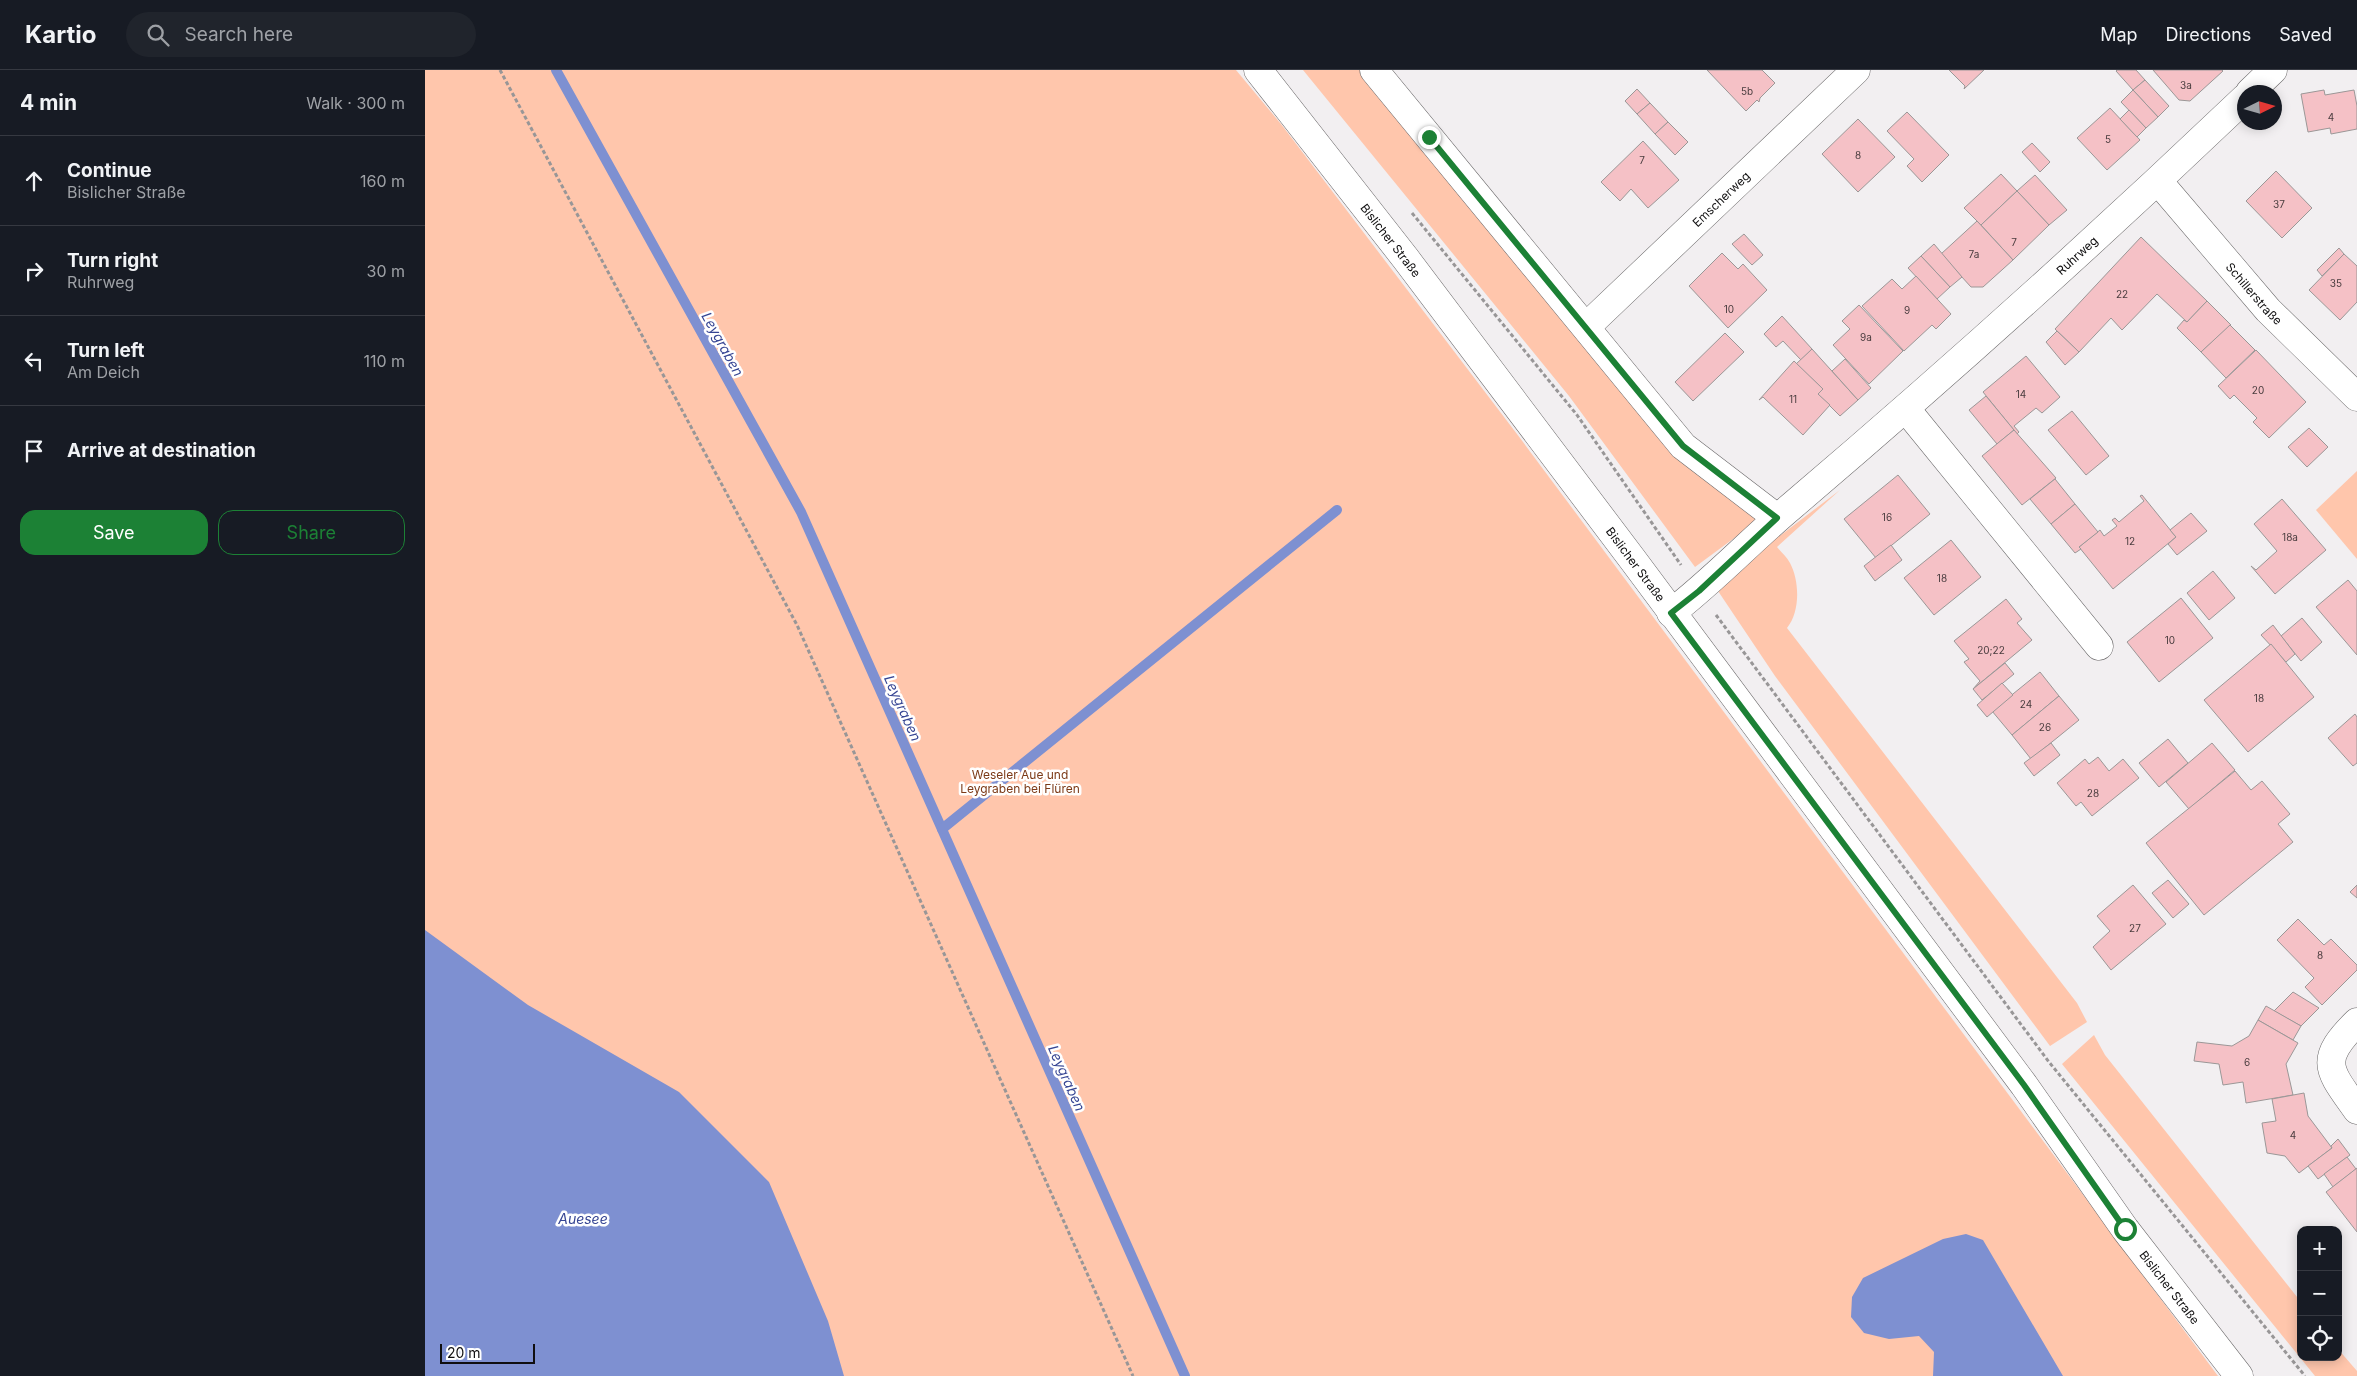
<!DOCTYPE html>
<html lang="en">
<head>
<meta charset="utf-8">
<style>
  body { margin:0; font-family:Inter,sans-serif; background:#20242c; color:#f1f3f6 }
  .controls { position:absolute; right:15px; bottom:15px; display:grid; overflow:hidden; border-radius:10px; box-shadow:0 2px 12px #0003 }
  .controls button { width:45px; height:45px; display:grid; place-items:center; padding:0; border:0; border-bottom:1px solid #363941; background:#171b24; color:#f1f3f6; font:25px sans-serif }
  .compass { position:absolute; left:1812px; top:15px; width:45px; height:45px; border-radius:50%; background:#171b24; box-shadow:0 2px 12px #0003; rotate:85deg }
  .scale { position:absolute; left:15px; bottom:12px; width:95px; box-sizing:border-box; padding-left:5px; border:2px solid #100f10; border-top:0; font-size:14px; line-height:18px; white-space:nowrap; color:#100f10; -webkit-text-stroke:4px #fff; paint-order:stroke }
  .stop { position:absolute; width:15px; height:15px; margin:-11px; border:4px solid #1c8135; border-radius:50%; background:#fff }
  .stop.end { background:#1c8135; border-color:#fff; box-shadow:0 1px 5px #0008 }
  .list { margin:0; padding:0; list-style:none }
  h2 { display:flex; justify-content:space-between; align-items:center; height:65px; margin:0; padding:0 20px; font-size:21px }
  h2 small { font-size:16px; font-weight:400; color:#9ea1a6 }
  .list li { display:grid; grid-template-columns:32px 1fr auto; gap:15px; align-items:center; box-sizing:border-box; height:90px; padding:0 20px; border-top:1px solid #363941 }
  .list b { display:block; font-size:19px; white-space:nowrap }
  .list p { margin:0; font-size:16px; white-space:nowrap; color:#9ea1a6 }
  .list em { font-size:16px; font-style:normal; color:#9ea1a6 }
  .actions { display:flex; gap:10px; padding:15px 20px }
  .actions a { flex:1; padding:11px 0; border:1px solid #1c8135; border-radius:15px; text-align:center; font-size:18px; color:#1c8135 }
  .actions .main { background:#1c8135; color:#fff }
  .icon { flex:none; width:28px; height:28px; fill:none; stroke:currentColor; stroke-width:2; stroke-linecap:round; stroke-linejoin:round }
  .map { position:relative; flex:none; width:1932px; height:1306px; overflow:hidden }
  header { display:flex; align-items:center; gap:30px; box-sizing:border-box; height:70px; padding:0 25px; background:#171b24; border-bottom:1px solid #363941 }
  header strong { font-size:24px }
  nav { display:flex; gap:28px; margin-inline-start:auto; font-size:18px }
  .search { width:350px; height:45px; background:#20242c; display:flex; align-items:center; gap:12px; box-sizing:border-box; padding:0 18px; border-radius:28px; color:#9ea1a6; font-size:19px }
  main { display:flex }
  aside { flex:1; background:#171b24 }
  .map>svg:first-child { display:block }
</style>
</head>
<body>
<header>
<strong>Kartio</strong>
<div class="search"><svg class="icon" aria-label="search" viewBox="0 0 24 24"><circle cx="10" cy="10" r="6"/><path d="M15 15l6 6"/></svg>Search here</div>
<nav><a>Map</a><a>Directions</a><a>Saved</a></nav>
</header>
<main>
<aside>
<h2>4 min<small>Walk · 300 m</small></h2>
<ul class="list">
<li><svg class="icon" aria-label="ahead" viewBox="0 0 24 24"><path d="M12 20V5M6 11l6-6 6 6"/></svg><div><b>Continue</b><p>Bislicher Straße</p></div><em>160 m</em></li>
<li><svg class="icon" aria-label="right" viewBox="0 0 24 24"><path d="M7 20v-9h11M14 6l5 5-5 5"/></svg><div><b>Turn right</b><p>Ruhrweg</p></div><em>30 m</em></li>
<li><svg class="icon" aria-label="left" viewBox="0 0 24 24"><path d="M17 20v-9H6M10 6l-5 5 5 5"/></svg><div><b>Turn left</b><p>Am Deich</p></div><em>110 m</em></li>
<li><svg class="icon" aria-label="arrive" viewBox="0 0 24 24"><path d="M6 21V4h12l-3 4 3 4H6"/></svg><div><b>Arrive at destination</b></div></li>
</ul>
<div class="actions"><a class="main">Save</a><a>Share</a></div>
</aside>
<div class="map">
<svg width="1932" height="1306" viewBox="0 0 1932 1306">
  <rect width="100%" height="100%" fill="#f2eff1"/>
  <g fill="#ffc6ac">
    <path d="M0 0H811L856 54 1095 368 1793 1306H0Z"/>
    <path d="M878 0H938L1329 444 1331 452 1270 497 1144 326Z"/>
    <path d="M1932 401V489L1891 440Z"/>
    <path d="M1415 420 1352 477C1356 482 1362 487 1365 493 1375 512 1375 542 1362 558L1652 933 1662 952 1625 976 1350 606 1291 518 1348 467 1356 465Z"/>
    <path d="M1669 965 1680 985 1876 1232V1287H1913V1279L1932 1301V1306H1890L1637 994Z"/>
  </g>
  <g fill="#7e90d1">
    <path d="M0 860 103 935 254 1022 344 1112 403 1251 419 1306H0Z"/>
    <path d="M1541 1164 1558 1170 1638 1306H1508L1509 1282 1494 1266 1464 1269 1439 1263 1426 1247 1427 1227 1438 1208 1518 1169Z"/>
  </g>
  <g fill="none" stroke-linecap="round" stroke-linejoin="round">
    <g stroke="#7e90d1" stroke-width="10">
      <path d="M131 0 376 442 760 1306"/>
      <path d="M517 759 912 440"/>
    </g>
  </g>
  <g fill="#f5c1c6" stroke="#9b9797">
    <path d="M1282 0H1337L1350 13 1335 28 1334 32 1332 30 1321 41Z"/>
    <path d="M1524 0H1559L1539 19 1540 16Z"/>
    <path d="M1692 0H1711L1720 10 1708 20 1691 1Z"/>
    <path d="M1728 0H1797L1798 1 1765 31 1754 30Z"/>
    <path d="M1720 10 1744 36 1733 47 1708 20Z"/>
    <path d="M1212 19 1225 33 1212 44 1200 31Z"/>
    <path d="M1708 20 1733 47 1721 58 1696 32Z"/>
    <path d="M1899 20 1900 25 1929 20 1932 36V59L1906 64 1905 58 1883 62 1876 24Z"/>
    <path d="M1225 33 1243 52 1230 64 1212 44Z"/>
    <path d="M1685 38 1715 70 1682 100 1652 68Z"/>
    <path d="M1704 40 1721 58 1712 67 1695 49Z"/>
    <path d="M1482 42 1524 85 1497 112 1482 96 1489 89 1462 61Z"/>
    <path d="M1433 49 1470 87 1433 122 1397 84Z"/>
    <path d="M1243 52 1263 72 1250 85 1230 64Z"/>
    <path d="M1218 71 1254 110 1223 138 1206 119 1195 131 1176 112Z"/>
    <path d="M1607 73 1625 92 1615 102 1597 82Z"/>
    <path d="M1851 101 1887 138 1857 168 1821 131Z"/>
    <path d="M1576 104 1592 121 1556 155 1539 138Z"/>
    <path d="M1610 105 1642 140 1624 155 1592 121Z"/>
    <path d="M1592 121 1624 155 1588 190 1556 155Z"/>
    <path d="M1552 151 1588 190 1558 217H1546L1516 184Z"/>
    <path d="M1319 164 1338 185 1327 195 1307 174Z"/>
    <path d="M1716 167 1782 231 1762 252 1732 224 1697 260 1686 248 1654 282 1630 259Z"/>
    <path d="M1509 174 1537 207 1525 217 1496 186Z"/>
    <path d="M1914 178 1919 184 1897 206 1892 200Z"/>
    <path d="M1297 183 1313 199 1318 194 1342 220 1303 258 1264 216Z"/>
    <path d="M1919 184 1932 196V232L1915 250 1884 220Z"/>
    <path d="M1496 186 1525 217 1512 229 1483 198Z"/>
    <path d="M1491 206 1526 244 1511 259 1507 255 1479 281 1437 236 1467 209 1477 219Z"/>
    <path d="M1782 231 1806 255 1776 282 1752 258 1759 250 1762 252Z"/>
    <path d="M1434 235 1478 281 1444 314 1408 275 1425 259 1417 251Z"/>
    <path d="M1357 246 1387 279 1376 290 1358 271 1351 277 1339 264Z"/>
    <path d="M1805 255 1830 280 1801 308 1776 282Z"/>
    <path d="M1632 261 1654 282 1640 295 1621 272Z"/>
    <path d="M1300 263 1319 282 1268 331 1250 312Z"/>
    <path d="M1387 279 1433 330 1415 346 1393 324 1398 319 1371 294Z"/>
    <path d="M1831 280 1881 332 1844 368 1828 352 1832 348 1809 325 1805 329 1793 316Z"/>
    <path d="M1601 286 1635 327 1617 343 1611 338 1589 356 1594 362 1592 364 1558 322Z"/>
    <path d="M1420 289 1446 318 1433 330 1407 301Z"/>
    <path d="M1369 291 1398 319 1393 324 1405 335 1378 365 1338 327 1334 330Z"/>
    <path d="M1561 326 1589 360 1572 374 1544 340Z"/>
    <path d="M1647 341 1684 386 1661 405 1623 360Z"/>
    <path d="M1884 358 1903 377 1882 397 1863 377Z"/>
    <path d="M1589 360 1631 408 1597 435 1557 386Z"/>
    <path d="M1473 405 1505 444 1451 488 1419 449Z"/>
    <path d="M1630 409 1650 434 1626 454 1605 429Z"/>
    <path d="M1717 425 1751 467 1688 519 1654 477 1675 460 1679 466 1692 456 1687 450 1690 448 1694 452 1719 431 1715 426Z"/>
    <path d="M1857 429 1901 480 1850 524 1826 496 1831 500 1852 481 1829 454Z"/>
    <path d="M1650 434 1673 462 1654 477 1656 479 1650 483 1626 454Z"/>
    <path d="M1766 443 1782 461 1752 485 1743 474 1751 467 1745 460Z"/>
    <path d="M1526 470 1556 507 1509 545 1479 508Z"/>
    <path d="M1466 475 1477 490 1450 511 1439 496Z"/>
    <path d="M1788 501 1810 528 1784 550 1762 523Z"/>
    <path d="M1923 510 1932 521V585L1891 537Z"/>
    <path d="M1756 528 1788 568 1734 612 1702 572Z"/>
    <path d="M1581 529 1597 549 1592 553 1607 570 1548 619 1555 611 1539 592 1544 589 1529 571Z"/>
    <path d="M1877 548 1897 572 1876 591 1856 566Z"/>
    <path d="M1848 555 1870 584 1861 592 1836 565Z"/>
    <path d="M1846 574 1889 627 1823 682 1779 630Z"/>
    <path d="M1580 593 1589 604 1557 630 1548 619Z"/>
    <path d="M1615 602 1634 626 1587 665 1567 641Z"/>
    <path d="M1577 613 1588 625 1562 647 1552 635Z"/>
    <path d="M1634 626 1654 650 1606 689 1587 665Z"/>
    <path d="M1930 644 1932 647V693L1928 696 1903 668Z"/>
    <path d="M1743 669 1763 693 1734 717 1714 693Z"/>
    <path d="M1626 673 1635 685 1609 706 1599 693Z"/>
    <path d="M1787 673 1810 700 1764 739 1741 712Z"/>
    <path d="M1673 687 1684 701 1698 689 1714 708 1667 746 1656 732 1651 736 1632 713 1660 689 1664 694Z"/>
    <path d="M1810 701 1826 720 1837 711 1865 744 1853 754 1868 772 1779 845 1721 773Z"/>
    <path d="M1743 810 1764 834 1748 848 1727 823Z"/>
    <path d="M1708 815 1741 854 1686 900 1668 877 1685 861 1672 846Z"/>
    <path d="M1932 815V828L1925 822Z"/>
    <path d="M1873 849 1899 875 1906 869 1932 895V900L1897 935 1880 917 1889 908 1852 870Z"/>
    <path d="M1868 922 1894 938 1876 956 1849 941Z"/>
    <path d="M1841 936 1876 956 1868 970 1833 950Z"/>
    <path d="M1833 950 1873 973 1861 994 1868 1025 1821 1033 1818 1012 1798 1015 1794 994 1769 991 1772 972 1807 976 1824 966Z"/>
    <path d="M1879 1023 1883 1046 1907 1078 1874 1103 1860 1086 1842 1083 1837 1053 1851 1051 1847 1029Z"/>
    <path d="M1913 1069 1925 1085 1893 1109 1883 1096 1907 1078 1906 1076Z"/>
    <path d="M1922 1087 1931 1099 1908 1117 1899 1104Z"/>
    <path d="M1932 1098V1162L1901 1122Z"/>
  </g>
  <g fill="none" stroke-linecap="round" stroke-linejoin="round">
    <defs>
      <g id="street">
        <path d="M949 0 1258 376 1352 448"/>
        <path d="M1825 22 1848 0"/>
        <path id="s1" d="M1733 111 1843 240 1932 327"/>
        <path id="s2" d="M1161 257 1431 0"/>
        <path d="M1481 339 1674 576"/>
        <path id="s3" d="M1246 543C1289 510 1326 470 1368 435 1522 304 1673 168 1820 28"/>
        <path d="M1932 952C1892 991 1904 1000 1932 1040"/>
      </g>
      <g id="secondary">
        <path id="s4" d="M833 0 981 189 1208 490 1599 1015 1700 1159 1814 1306"/>
      </g>
    </defs>
    <use href="#street" stroke="#6a6869" stroke-width="29"/>
    <use href="#secondary" stroke="#6a6869" stroke-width="29"/>
    <g stroke="#989697" stroke-width="3" stroke-dasharray="4 2.5" stroke-linecap="butt">
      <path d="M75 0 372 555 708 1306"/>
      <path d="M987 143 1152 345 1256 495"/>
      <path d="M1291 545 1624 992 1880 1306"/>
    </g>
    <use href="#street" stroke="#fff" stroke-width="28"/>
    <use href="#secondary" stroke="#fff" stroke-width="28"/>
  </g>
  <g fill="none" stroke-linecap="round" stroke-linejoin="round">
    <path stroke="#1c8135" stroke-width="6" d="M1004 67 1258 376 1352 448 1274 521 1246 543 1599 1015 1700 1159"/>
  </g>
  <g text-anchor="middle" dominant-baseline="central" stroke-width="5" stroke-linejoin="round" paint-order="stroke">
    <g font-size="10" fill="#493c3e">
      <text x="1761" y="15">3a</text>
      <text x="1322" y="21">5b</text>
      <text x="1906" y="47">4</text>
      <text x="1683" y="69">5</text>
      <text x="1433" y="85">8</text>
      <text x="1217" y="90">7</text>
      <text x="1854" y="134">37</text>
      <text x="1589" y="172">7</text>
      <text x="1549" y="184">7a</text>
      <text x="1911" y="213">35</text>
      <text x="1697" y="224">22</text>
      <text x="1304" y="239">10</text>
      <text x="1482" y="240">9</text>
      <text x="1441" y="267">9a</text>
      <text x="1833" y="320">20</text>
      <text x="1596" y="324">14</text>
      <text x="1368" y="329">11</text>
      <text x="1462" y="447">16</text>
      <text x="1865" y="467">18a</text>
      <text x="1705" y="471">12</text>
      <text x="1517" y="508">18</text>
      <text x="1745" y="570">10</text>
      <text x="1566" y="580">20;22</text>
      <text x="1834" y="628">18</text>
      <text x="1601" y="634">24</text>
      <text x="1620" y="657">26</text>
      <text x="1668" y="723">28</text>
      <text x="1710" y="858">27</text>
      <text x="1895" y="885">8</text>
      <text x="1822" y="992">6</text>
      <text x="1868" y="1065">4</text>
    </g>
    <g font-size="12" fill="#100f10" stroke="#fff">
      <text stroke="none"><textPath href="#s2" startOffset="186">Emscherweg</textPath></text>
      <text stroke="none"><textPath href="#s4" startOffset="216">Bislicher Straße</textPath></text>
      <text stroke="none"><textPath href="#s3" startOffset="541">Ruhrweg</textPath></text>
      <text stroke="none"><textPath href="#s1" startOffset="148">Schillerstraße</textPath></text>
      <text stroke="none"><textPath href="#s4" startOffset="622">Bislicher Straße</textPath></text>
      <text stroke="none"><textPath href="#s4" startOffset="1521">Bislicher Straße</textPath></text>
    </g>
    <g font-size="12" fill="#7c3a17" stroke="#fff">
      <text x="595" y="704">Weseler Aue und<tspan x="595" dy="14">Leygraben bei Flüren</tspan></text>
    </g>
    <g font-size="14" font-style="italic" fill="#364593" stroke="#fff">
      <text transform="translate(298 274) rotate(61)">Leygraben</text>
      <text transform="translate(478 638) rotate(66)">Leygraben</text>
      <text transform="translate(642 1008) rotate(66)">Leygraben</text>
      <text x="158" y="1148">Auesee</text>
    </g>
  </g>
</svg>
<div class="controls">
<button>+</button>
<button>−</button>
<button><svg class="icon" aria-label="locate" viewBox="0 0 24 24"><circle cx="12" cy="12" r="6"/><path d="M12 2v4M12 18v4M2 12h4M18 12h4"/></svg></button>
</div>
<svg class="compass" viewBox="-18 -18 36 36"><path d="M0-13l5 13h-10z" fill="#e53935"/><path d="M0 13l5-13h-10z" fill="#9ea1a6"/></svg>
<div class="scale">20 m</div>
<div class="stop" style="left:1700px;top:1159px"></div>
<div class="stop end" style="left:1004px;top:67px"></div>
</div>
</main>
</body>
</html>
